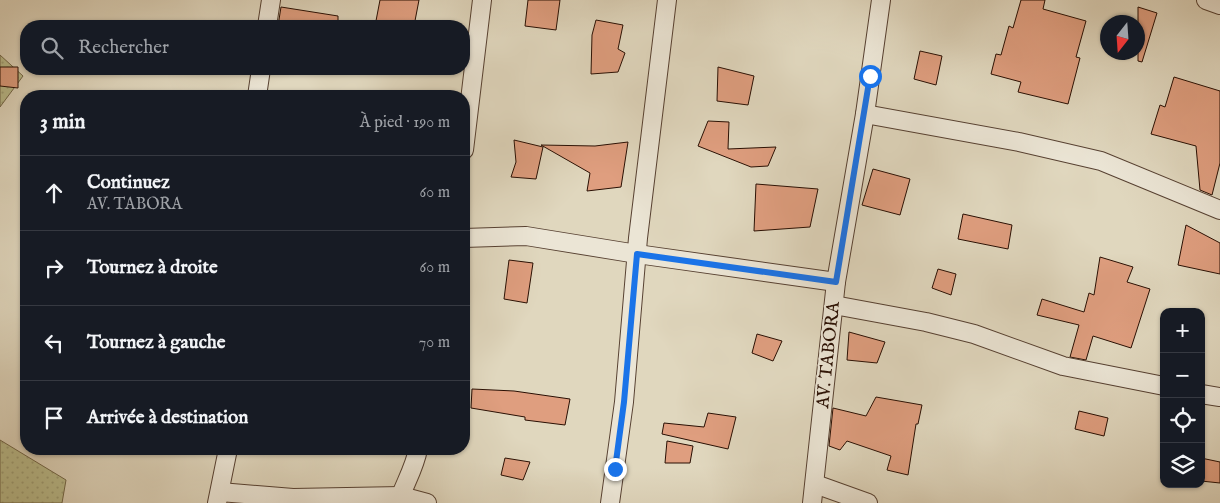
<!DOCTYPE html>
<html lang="fr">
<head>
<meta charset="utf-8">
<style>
  body { margin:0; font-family:"IM FELL English",serif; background:#242831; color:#f1f3f6 }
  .controls { position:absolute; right:15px; bottom:15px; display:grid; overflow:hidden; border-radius:10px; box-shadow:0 1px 4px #0004 }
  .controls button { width:45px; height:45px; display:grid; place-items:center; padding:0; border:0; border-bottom:1px solid #363941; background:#171b24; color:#f1f3f6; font:25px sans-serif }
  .compass { position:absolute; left:1100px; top:15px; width:45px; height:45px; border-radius:50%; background:#171b24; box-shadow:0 1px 4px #0004; rotate:197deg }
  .stop { position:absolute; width:15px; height:15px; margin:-11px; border:4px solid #1a73e8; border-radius:50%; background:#fff }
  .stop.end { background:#1a73e8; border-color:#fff; box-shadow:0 1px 5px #0008 }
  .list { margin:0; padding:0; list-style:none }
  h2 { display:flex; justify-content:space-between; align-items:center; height:65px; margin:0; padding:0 20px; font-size:21px }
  h2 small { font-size:16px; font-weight:400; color:#9ea1a6 }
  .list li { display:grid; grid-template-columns:32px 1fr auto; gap:15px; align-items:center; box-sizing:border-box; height:75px; padding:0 20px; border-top:1px solid #363941 }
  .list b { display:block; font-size:19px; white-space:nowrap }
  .list p { margin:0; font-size:16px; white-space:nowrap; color:#9ea1a6 }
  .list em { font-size:16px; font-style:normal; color:#9ea1a6 }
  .icon { flex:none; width:28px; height:28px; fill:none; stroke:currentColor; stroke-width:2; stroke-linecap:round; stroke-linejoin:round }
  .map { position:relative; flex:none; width:1220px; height:503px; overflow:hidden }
  .search { position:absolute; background:#171b24; box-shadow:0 1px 4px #0004; left:20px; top:20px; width:450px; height:55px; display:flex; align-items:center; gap:12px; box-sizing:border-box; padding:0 18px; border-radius:20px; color:#9ea1a6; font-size:19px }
  .panel { position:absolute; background:#171b24; box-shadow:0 1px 4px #0004; left:20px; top:90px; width:450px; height:365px; border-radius:20px }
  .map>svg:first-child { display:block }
</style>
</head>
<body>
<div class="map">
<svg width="1220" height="503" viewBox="0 0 1220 503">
  <defs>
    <pattern id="grass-dots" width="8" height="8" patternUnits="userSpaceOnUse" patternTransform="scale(1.25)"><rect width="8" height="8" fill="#babc8c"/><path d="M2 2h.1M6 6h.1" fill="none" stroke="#a0a077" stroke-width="1.8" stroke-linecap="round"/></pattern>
  </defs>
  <rect width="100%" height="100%" fill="#e0d7be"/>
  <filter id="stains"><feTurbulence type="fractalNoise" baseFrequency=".004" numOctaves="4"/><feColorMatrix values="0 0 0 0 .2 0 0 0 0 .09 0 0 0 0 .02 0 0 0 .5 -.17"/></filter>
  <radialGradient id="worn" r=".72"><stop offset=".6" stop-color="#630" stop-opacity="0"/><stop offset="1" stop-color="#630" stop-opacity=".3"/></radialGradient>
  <g fill="url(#grass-dots)" stroke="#726648">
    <path d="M0 55 23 76 0 107Z"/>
    <path d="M0 440 66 480 62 503H0Z"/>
  </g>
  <g fill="#df9e7f" stroke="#290f03">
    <path d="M380 0H419L414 26H375Z"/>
    <path d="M528 0H560L556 30 525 26Z"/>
    <path d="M1021 0H1045L1043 9 1086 21 1076 57 1080 58 1068 104 1018 92 1021 82 991 74 996 54 1001 55 1009 26 1013 28Z"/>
    <path d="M281 7 338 16V26H278Z"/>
    <path d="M1138 7 1157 13 1142 62 1138 61Z"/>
    <path d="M596 20 623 25 618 49 625 53 618 72 591 74 592 35Z"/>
    <path d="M920 51 942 56 936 85 914 79Z"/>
    <path d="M0 67H18V88L0 86Z"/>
    <path d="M718 67 754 76 748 105 717 101Z"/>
    <path d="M1174 77 1220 91V163L1212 195 1200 190 1196 146 1151 134 1160 105 1165 107Z"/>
    <path d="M708 121 729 122 728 149 776 147 768 166 751 167 698 146Z"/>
    <path d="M514 140 543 147 536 179 511 177 516 162Z"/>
    <path d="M628 142 621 187 587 191 590 173 541 145 595 146Z"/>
    <path d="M873 169 910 179 900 215 862 205Z"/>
    <path d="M756 184 818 189 810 227 754 231Z"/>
    <path d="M963 214 1012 225 1008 249 958 239Z"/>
    <path d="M1186 225 1220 243V274L1178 265Z"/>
    <path d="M1100 257 1133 267 1127 282 1150 289 1131 348 1093 336 1086 360 1070 357 1079 325 1037 315 1042 299 1084 312 1089 293 1094 295Z"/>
    <path d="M509 260 533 263 527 303 504 299Z"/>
    <path d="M938 269 956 274 951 295 932 288Z"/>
    <path d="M849 332 885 342 877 363 847 360Z"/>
    <path d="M757 334 782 341 773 361 752 353Z"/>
    <path d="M472 389 514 391 570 399 565 425 525 420V417L471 408Z"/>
    <path d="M876 397 922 405 918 424H916L908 475 887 470 891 456 847 441 840 450 829 446 833 408 866 416Z"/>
    <path d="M1079 411 1108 418 1104 436 1075 429Z"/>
    <path d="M708 413 736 417 728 449 662 434 664 423 704 427Z"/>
    <path d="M667 441 693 446 690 463H665Z"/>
    <path d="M505 458 530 462 523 480 501 475Z"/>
    <path d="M1201 458 1220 462V483L1201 481Z"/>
  </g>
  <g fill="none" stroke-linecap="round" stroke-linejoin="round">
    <defs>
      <g id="street">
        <path d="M1206 0 1220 5"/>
        <path d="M267 26 271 0"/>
        <path d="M257 96 261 69"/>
        <path d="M865 114 1019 142 1101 161 1220 210"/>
        <path d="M464 150 482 0"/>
        <path d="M464 238 526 236 637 254 836 282"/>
        <path d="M834 305 926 322 974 334 1063 366 1164 386"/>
        <path d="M1201 394 1220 397"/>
        <path d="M815 484 868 503"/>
        <path d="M220 492 293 498 401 496 427 503"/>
        <path d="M217 503 228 449"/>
        <path d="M398 503C404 485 415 467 418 449"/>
        <path d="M610 503 624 402 638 238 667 0"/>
        <path d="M812 503 836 282 865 114 881 0"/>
      </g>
    </defs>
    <use href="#street" stroke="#574132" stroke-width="20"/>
    <use href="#street" stroke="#ebe5d5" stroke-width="18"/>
  </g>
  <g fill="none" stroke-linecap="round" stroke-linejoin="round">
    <path stroke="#1a73e8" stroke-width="6" d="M615 469 624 402 637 254 836 282 870 76"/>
  </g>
  <g text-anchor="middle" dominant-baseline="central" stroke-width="4" stroke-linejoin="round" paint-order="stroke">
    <g font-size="18" fill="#290f03" stroke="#ebe5d5">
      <text transform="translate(829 355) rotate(-84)">AV. TABORA</text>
    </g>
  </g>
  <rect width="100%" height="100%" filter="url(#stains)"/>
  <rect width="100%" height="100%" fill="url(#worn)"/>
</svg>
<div class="controls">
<button>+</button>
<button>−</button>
<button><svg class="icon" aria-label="locate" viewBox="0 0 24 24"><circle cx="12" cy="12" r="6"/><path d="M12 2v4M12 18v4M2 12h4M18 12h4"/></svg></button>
<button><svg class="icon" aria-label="layers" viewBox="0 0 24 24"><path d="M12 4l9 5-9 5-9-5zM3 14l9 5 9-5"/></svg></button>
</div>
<svg class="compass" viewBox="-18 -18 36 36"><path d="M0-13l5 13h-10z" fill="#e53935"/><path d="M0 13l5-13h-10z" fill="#9ea1a6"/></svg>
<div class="stop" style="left:870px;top:76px"></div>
<div class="stop end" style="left:615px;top:469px"></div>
<div class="search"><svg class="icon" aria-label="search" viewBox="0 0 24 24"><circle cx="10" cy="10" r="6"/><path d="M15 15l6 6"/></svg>Rechercher</div>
<section class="panel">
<h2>3 min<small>À pied · 190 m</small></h2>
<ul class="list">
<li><svg class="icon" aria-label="ahead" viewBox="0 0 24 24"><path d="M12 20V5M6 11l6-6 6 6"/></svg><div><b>Continuez</b><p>AV. TABORA</p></div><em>60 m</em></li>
<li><svg class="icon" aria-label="right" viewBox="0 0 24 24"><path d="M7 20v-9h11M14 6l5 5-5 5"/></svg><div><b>Tournez à droite</b></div><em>60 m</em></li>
<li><svg class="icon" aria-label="left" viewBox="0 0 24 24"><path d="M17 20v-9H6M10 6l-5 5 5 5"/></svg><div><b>Tournez à gauche</b></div><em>70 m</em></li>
<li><svg class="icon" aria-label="arrive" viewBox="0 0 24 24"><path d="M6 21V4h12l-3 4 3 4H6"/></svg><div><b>Arrivée à destination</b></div></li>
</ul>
</section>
</div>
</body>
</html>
